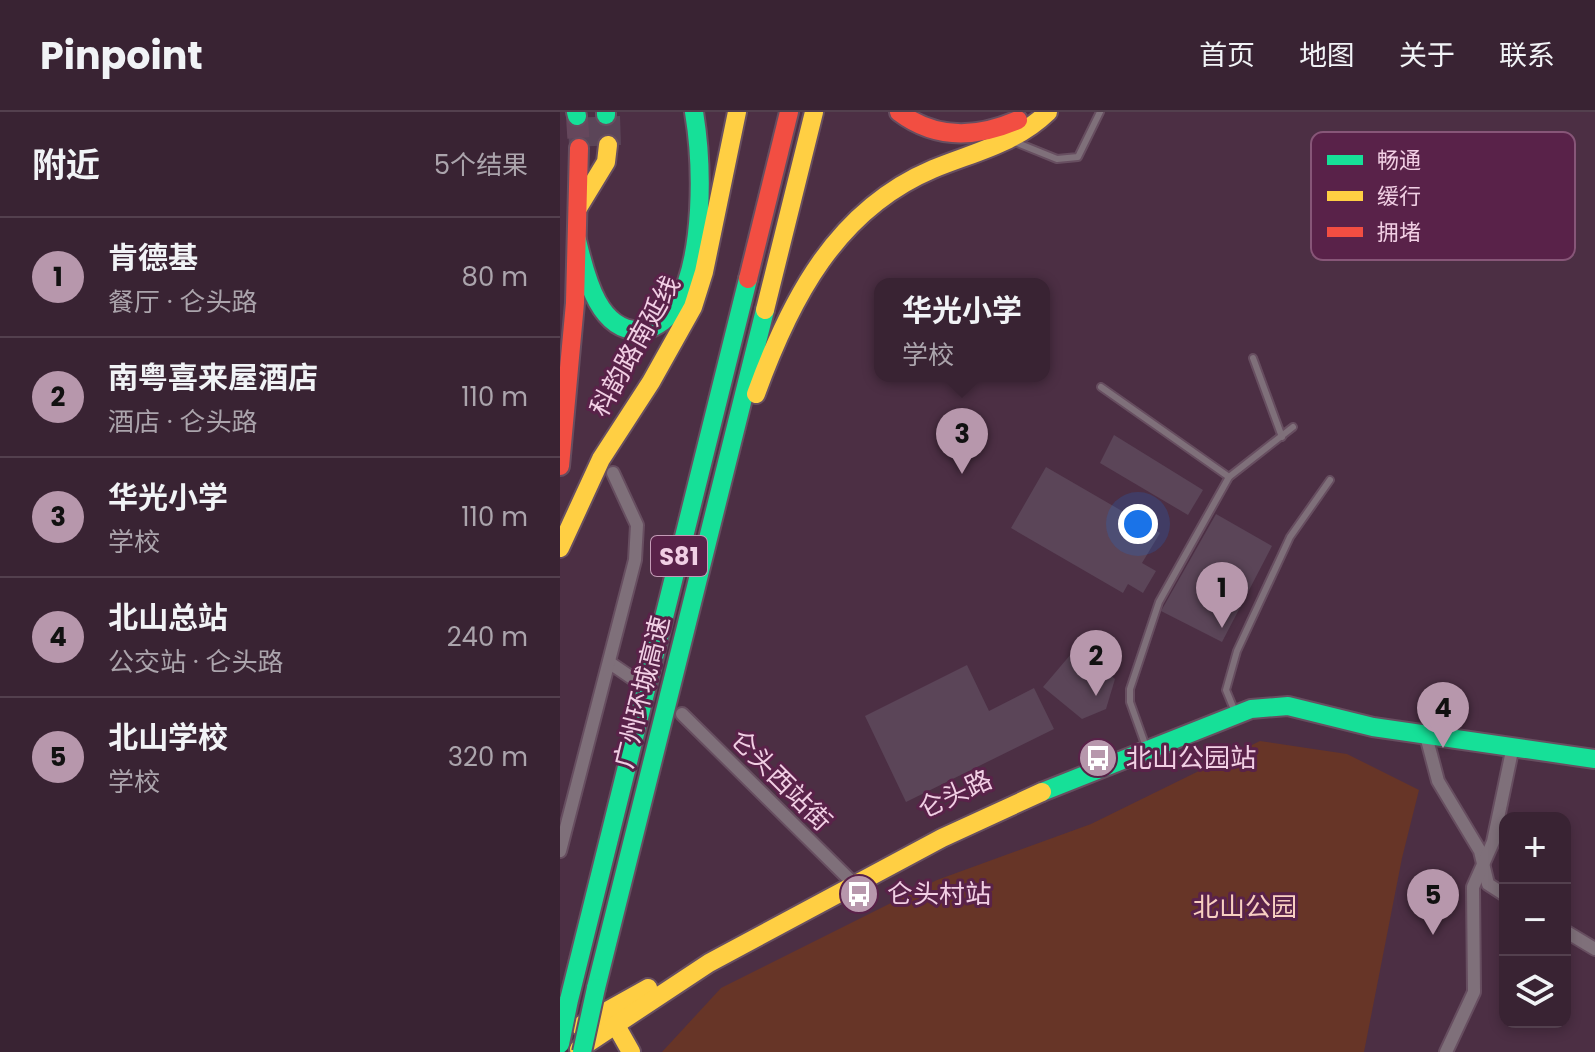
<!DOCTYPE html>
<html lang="zh">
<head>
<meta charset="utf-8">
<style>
  body { margin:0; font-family:Poppins,"Noto Sans SC",sans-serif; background:#402b3b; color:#f1f3f6 }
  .controls { position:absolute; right:24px; bottom:24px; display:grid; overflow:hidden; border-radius:16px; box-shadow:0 4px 12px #0003 }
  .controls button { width:72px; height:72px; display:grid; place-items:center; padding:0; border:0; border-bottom:2px solid #53404e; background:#392333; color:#f1f3f6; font:40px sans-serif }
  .you { position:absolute; left:578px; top:412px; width:28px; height:28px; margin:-20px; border:6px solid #fff; border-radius:50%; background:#1a73e8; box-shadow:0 0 0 12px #1a73e833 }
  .badge { display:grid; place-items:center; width:52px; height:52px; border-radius:50%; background:#b797ac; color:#111; font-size:26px; font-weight:700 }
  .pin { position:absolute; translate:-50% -66px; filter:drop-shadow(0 2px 4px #0008) }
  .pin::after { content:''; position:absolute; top:42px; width:28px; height:24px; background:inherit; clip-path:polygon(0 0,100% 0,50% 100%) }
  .popup { position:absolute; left:314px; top:166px; width:176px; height:104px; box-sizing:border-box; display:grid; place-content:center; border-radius:16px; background:#392333; filter:drop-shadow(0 2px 6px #0005); font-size:26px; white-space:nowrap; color:#aba4ac }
  .popup b { font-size:30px; color:#f1f3f6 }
  .popup::after { content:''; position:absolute; left:50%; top:100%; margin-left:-16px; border:16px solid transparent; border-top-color:#392333 }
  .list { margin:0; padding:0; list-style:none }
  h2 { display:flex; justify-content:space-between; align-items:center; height:104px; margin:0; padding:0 32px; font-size:34px }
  h2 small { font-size:26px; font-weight:400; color:#aba4ac }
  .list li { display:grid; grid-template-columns:52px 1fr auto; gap:24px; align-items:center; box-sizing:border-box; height:120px; padding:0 32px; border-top:2px solid #53404e }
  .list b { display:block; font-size:30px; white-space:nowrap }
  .list p { margin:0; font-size:26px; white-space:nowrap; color:#aba4ac }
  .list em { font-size:26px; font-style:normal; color:#aba4ac }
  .icon { flex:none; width:44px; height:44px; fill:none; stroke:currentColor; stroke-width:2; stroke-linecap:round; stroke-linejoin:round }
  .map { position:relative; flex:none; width:1035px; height:940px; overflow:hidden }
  header { display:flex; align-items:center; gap:48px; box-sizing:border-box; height:112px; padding:0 40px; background:#392333; border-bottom:2px solid #53404e }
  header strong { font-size:38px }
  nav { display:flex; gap:44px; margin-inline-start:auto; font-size:28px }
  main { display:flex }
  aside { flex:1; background:#392333 }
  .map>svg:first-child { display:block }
</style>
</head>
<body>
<header>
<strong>Pinpoint</strong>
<nav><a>首页</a><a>地图</a><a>关于</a><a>联系</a></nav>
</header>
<main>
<aside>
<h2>附近<small>5个结果</small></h2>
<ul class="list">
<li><span class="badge">1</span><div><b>肯德基</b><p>餐厅 · 仑头路</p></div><em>80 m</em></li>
<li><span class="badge">2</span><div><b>南粤喜来屋酒店</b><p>酒店 · 仑头路</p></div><em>110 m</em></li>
<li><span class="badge">3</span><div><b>华光小学</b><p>学校</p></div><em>110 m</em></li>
<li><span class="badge">4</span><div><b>北山总站</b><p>公交站 · 仑头路</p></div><em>240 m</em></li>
<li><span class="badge">5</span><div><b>北山学校</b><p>学校</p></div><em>320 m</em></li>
</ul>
</aside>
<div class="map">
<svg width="1035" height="940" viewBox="0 0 1035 940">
  <rect width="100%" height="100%" fill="#4c2f44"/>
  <path fill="#673527" d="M700 629 787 642 859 678 842 746 804 940H102L161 876 377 768 531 712Z"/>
  <g fill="#5b4558">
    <path d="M60 4 61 33 9 35 8 6Z"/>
    <path d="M554 323 643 378 628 403 540 351Z"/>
    <path d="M486 355 600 421 582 451 596 459 583 481 568 472 563 481 451 416Z"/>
    <path d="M656 402 712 434 662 530 601 499Z"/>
    <path d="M517 535 555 567 546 597 522 607 483 575Z"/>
    <path d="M407 553 429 599 474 576 494 617 346 690 305 604Z"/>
  </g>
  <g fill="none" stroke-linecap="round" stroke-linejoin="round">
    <path stroke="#65475c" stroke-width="22" stroke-dasharray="22 11" stroke-linecap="butt" d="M17 4 19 36"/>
    <defs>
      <g id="lane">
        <path d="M455 30 497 47 518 45 540 0"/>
        <path d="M693 246 722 325"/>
        <path d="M541 275 669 365"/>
        <path d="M673 595 666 578 677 539 730 425 770 368"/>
        <path d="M585 632 570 590V577L599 490 669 365 733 315"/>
      </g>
      <g id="street">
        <path d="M50 551 72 566"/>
        <path d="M122 602 289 767"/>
        <path d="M865 620 878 669 920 739 928 772 945 783"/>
        <path d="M0 739 75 448 77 413 53 361"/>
        <path d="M1005 819 1035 837"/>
        <path d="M886 940 914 880 913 775 933 730 953 634"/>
      </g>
      <g id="fast">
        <path d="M16 0 17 4"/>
        <path d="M46 0V3"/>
        <path d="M17 128C25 161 38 223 83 218 97 216 110 205 117 193 144 144 143 54 134 0"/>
        <path d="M482 680 691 597 728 594 813 615 1035 647"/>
        <path d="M36 876 205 198"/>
        <path d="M9 888 188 167"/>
      </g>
      <g id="slow">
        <path d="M18 96 46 50 48 33"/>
        <path d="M205 198 254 0"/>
        <path d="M196 282C230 188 276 98 373 57 414 40 455 32 488 0"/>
        <path d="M0 436 41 347 91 270 133 195 144 160 177 0"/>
        <path d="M49 901 71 940"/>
        <path d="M20 914 88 876"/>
        <path d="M19 937 149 851 382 726 482 680"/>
      </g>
      <g id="jam">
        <path d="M339 0C376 28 417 26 458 8"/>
        <path d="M188 167 229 0"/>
        <path d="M0 354 15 191 19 36"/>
      </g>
    </defs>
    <use href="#lane" stroke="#674e60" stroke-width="10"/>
    <use href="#street" stroke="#674e60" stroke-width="16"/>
    <use href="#fast" stroke="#674e60" stroke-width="22"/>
    <use href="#slow" stroke="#674e60" stroke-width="22"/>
    <use href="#jam" stroke="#674e60" stroke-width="22"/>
    <use href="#lane" stroke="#7f707a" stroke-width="6"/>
    <use href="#street" stroke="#7f707a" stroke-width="12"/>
    <use href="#fast" stroke="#16e098" stroke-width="18"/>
    <use href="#slow" stroke="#ffcf43" stroke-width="18"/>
    <use href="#jam" stroke="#f24e42" stroke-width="18"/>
    <defs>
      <g id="fast-bridge">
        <path d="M0 932 9 888"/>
        <path d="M22 940 36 876"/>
      </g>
    </defs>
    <use href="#fast-bridge" stroke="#674e60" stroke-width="22" stroke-linecap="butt"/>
    <use href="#fast-bridge" stroke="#16e098" stroke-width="18"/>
  </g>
  <defs>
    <symbol id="bus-disc" viewBox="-11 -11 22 22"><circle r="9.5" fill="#b797ac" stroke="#592249"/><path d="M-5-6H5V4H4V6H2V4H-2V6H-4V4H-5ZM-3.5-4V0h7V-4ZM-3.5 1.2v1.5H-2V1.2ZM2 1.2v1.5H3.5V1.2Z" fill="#fff"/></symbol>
  </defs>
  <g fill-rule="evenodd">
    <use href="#bus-disc" x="516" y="624" width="44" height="44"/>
    <use href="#bus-disc" x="277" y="760" width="44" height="44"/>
  </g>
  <g text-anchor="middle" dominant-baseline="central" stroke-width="6" stroke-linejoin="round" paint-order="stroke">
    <rect fill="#592249" stroke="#c39bb6" stroke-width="2" x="91" y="424" width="56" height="40" rx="6"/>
    <g font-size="24" font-weight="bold" fill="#f1cfe4">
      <text x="119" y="444">S81</text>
    </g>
    <g font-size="26" fill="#f1cfe4" stroke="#592249">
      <text transform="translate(75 234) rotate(-61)">科韵路南延线</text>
      <text transform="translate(82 580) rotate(-76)">广州环城高速</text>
      <text transform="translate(221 668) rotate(45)">仑头西站街</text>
      <text transform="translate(395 682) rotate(-25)">仑头路</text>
    </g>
    <g font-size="26" fill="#f1cfe4" stroke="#592249" text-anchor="start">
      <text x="566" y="646">北山公园站</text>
      <text x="327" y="782">仑头村站</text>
    </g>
    <g font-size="26" fill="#f7cfc1" stroke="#592249">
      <text x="685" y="795">北山公园</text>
    </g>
  </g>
  <rect x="751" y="20" width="264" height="128" rx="12" fill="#592249" stroke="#875678" stroke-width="2"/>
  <rect x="767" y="43" width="36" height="10" fill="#16e098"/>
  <rect x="767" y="79" width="36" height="10" fill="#ffcf43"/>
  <rect x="767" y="115" width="36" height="10" fill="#f24e42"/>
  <g font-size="22" fill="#f1cfe4">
    <text x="817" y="56">畅通</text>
    <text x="817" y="92">缓行</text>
    <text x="817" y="128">拥堵</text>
  </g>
</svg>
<div class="controls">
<button>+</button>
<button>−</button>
<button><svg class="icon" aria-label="layers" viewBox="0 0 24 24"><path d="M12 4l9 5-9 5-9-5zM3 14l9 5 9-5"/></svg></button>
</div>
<div class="you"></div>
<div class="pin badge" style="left:662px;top:516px">1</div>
<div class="pin badge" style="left:536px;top:584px">2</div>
<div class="pin badge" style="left:402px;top:362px">3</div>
<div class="popup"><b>华光小学</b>学校</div>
<div class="pin badge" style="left:883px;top:636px">4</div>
<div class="pin badge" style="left:873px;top:823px">5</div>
</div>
</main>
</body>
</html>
